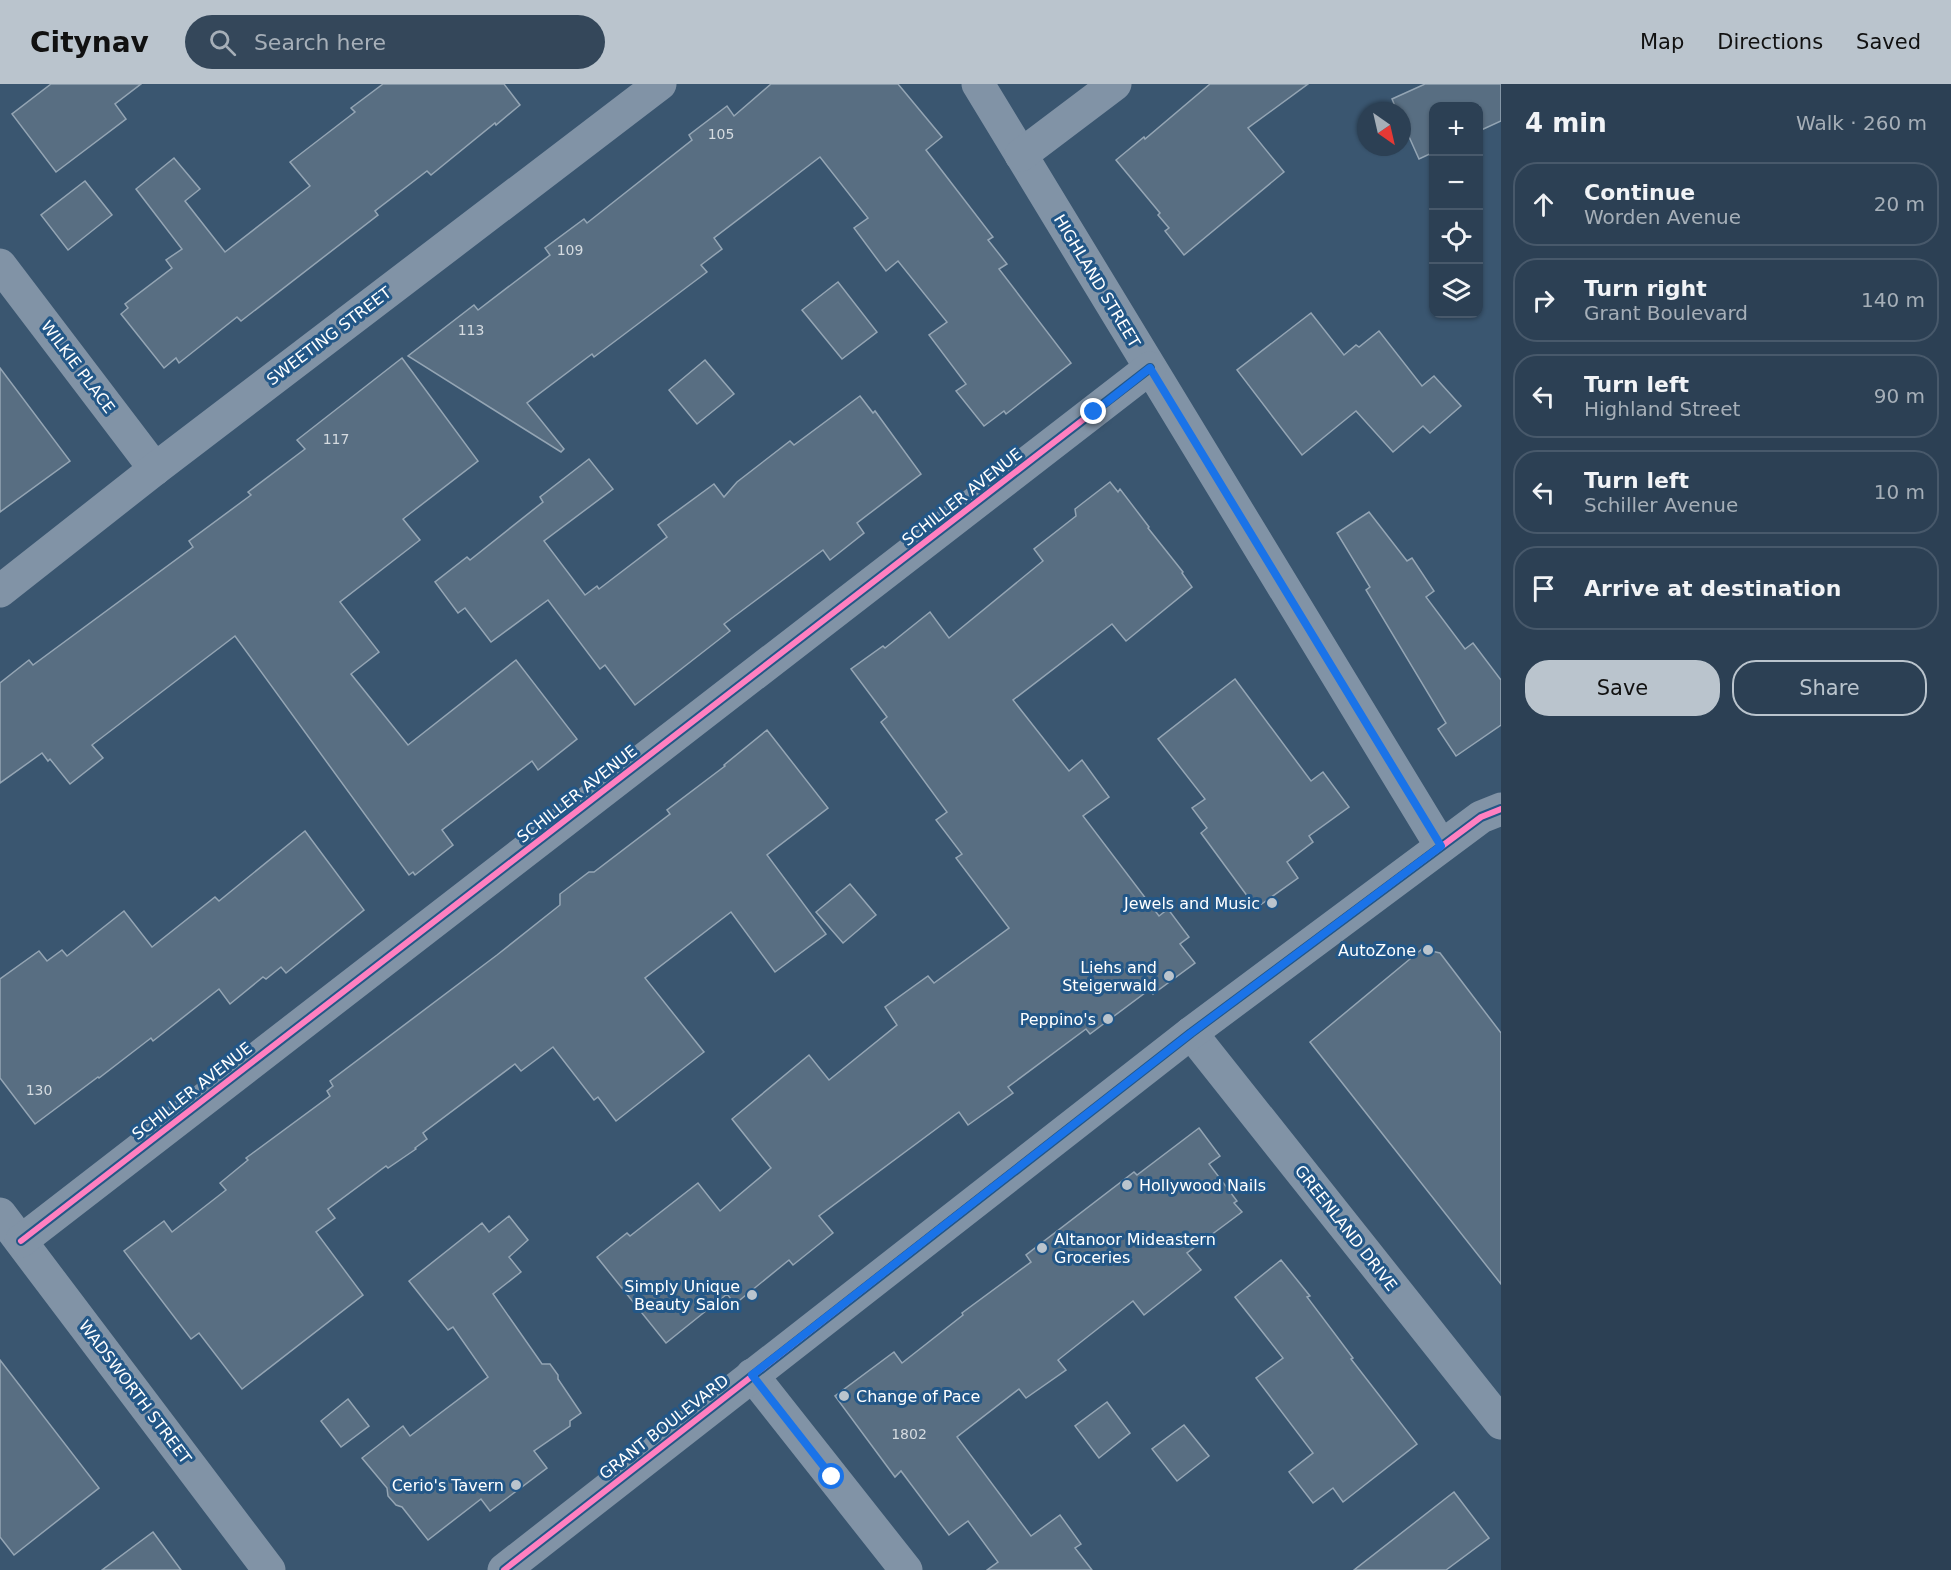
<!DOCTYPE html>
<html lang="en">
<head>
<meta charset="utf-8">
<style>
  body { margin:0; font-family:"DejaVu Sans",sans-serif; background:#34475a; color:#f1f3f6 }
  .controls { position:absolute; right:18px; top:18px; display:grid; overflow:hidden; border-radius:12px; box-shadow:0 2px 4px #0004 }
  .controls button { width:54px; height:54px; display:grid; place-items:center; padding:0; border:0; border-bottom:2px solid #48596b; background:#2c4054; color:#f1f3f6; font:30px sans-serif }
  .compass { position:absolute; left:1357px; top:18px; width:54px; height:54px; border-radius:50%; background:#2c4054; box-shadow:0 2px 4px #0004; rotate:146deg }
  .stop { position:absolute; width:18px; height:18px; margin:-14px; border:4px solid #1a73e8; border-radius:50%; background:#fff }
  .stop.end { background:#1a73e8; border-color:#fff; box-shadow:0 2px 6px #0008 }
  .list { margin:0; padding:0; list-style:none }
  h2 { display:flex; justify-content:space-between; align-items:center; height:78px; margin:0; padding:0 24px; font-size:26px }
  h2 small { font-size:20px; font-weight:400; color:#a6afb8 }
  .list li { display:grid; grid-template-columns:39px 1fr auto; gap:18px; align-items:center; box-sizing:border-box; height:84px; margin:0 12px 12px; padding:0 12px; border:2px solid #48596b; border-radius:24px }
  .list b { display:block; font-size:22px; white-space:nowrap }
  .list p { margin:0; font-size:20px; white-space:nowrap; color:#a6afb8 }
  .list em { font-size:20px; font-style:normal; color:#a6afb8 }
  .actions { display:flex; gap:12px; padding:18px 24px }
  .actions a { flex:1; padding:14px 0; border:2px solid #bac4cd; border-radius:24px; text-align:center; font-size:21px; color:#bac4cd }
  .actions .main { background:#bac4cd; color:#111 }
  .icon { flex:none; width:33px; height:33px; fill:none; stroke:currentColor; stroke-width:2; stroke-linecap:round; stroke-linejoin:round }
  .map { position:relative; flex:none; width:1501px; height:1486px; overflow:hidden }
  header { display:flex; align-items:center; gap:36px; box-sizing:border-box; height:84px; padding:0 30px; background:#bac4cd; color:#111 }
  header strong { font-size:28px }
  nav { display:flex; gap:33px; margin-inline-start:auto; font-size:21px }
  .search { width:420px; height:54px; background:#34475a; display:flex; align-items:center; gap:15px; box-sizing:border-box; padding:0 21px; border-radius:33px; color:#a6afb8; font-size:22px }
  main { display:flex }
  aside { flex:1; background:#2c4054 }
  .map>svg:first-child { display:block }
</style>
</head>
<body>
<header>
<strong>Citynav</strong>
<div class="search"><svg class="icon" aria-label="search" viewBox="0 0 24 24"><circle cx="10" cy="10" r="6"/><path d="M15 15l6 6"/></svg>Search here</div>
<nav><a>Map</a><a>Directions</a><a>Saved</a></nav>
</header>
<main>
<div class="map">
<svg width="1501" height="1486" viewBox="0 0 1501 1486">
  <rect width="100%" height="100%" fill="#3a5670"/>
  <g fill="#586e82" stroke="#94a5b4" stroke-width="1.5">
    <path d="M51 0H141L115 20 126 35 56 88 12 30Z"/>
    <path d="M383 0H504L520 21 496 41 495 39 431 91 427 87 375 127 378 131 241 237 237 233 179 279 176 274 164 284 121 230 128 224 125 220 172 184 166 176 182 165 136 105 174 74 200 105 185 117 225 168 310 102 290 78 355 28 351 24Z"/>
    <path d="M771 0H898L942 53 926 66 993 153 988 156 1007 180 999 185 1071 279 1006 330 1004 327 984 342 956 307 966 300 929 251 947 238 898 177 886 187 854 144 868 134 820 73 714 154 722 165 701 181 707 188 594 273 592 270 527 319 564 365 561 368 408 272 474 221 478 226 550 171 545 164 584 135 587 139 692 56 689 51 727 22 734 32Z"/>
    <path d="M1210 0H1308L1248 44 1284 88 1184 171 1165 147 1169 144 1158 131 1160 129 1116 76 1144 53 1145 55Z"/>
    <path d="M1425 0H1501V37L1479 47V22H1434V68L1419 75 1402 37V27H1397L1392 15Z"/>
    <path d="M85 97 112 131 68 166 41 131Z"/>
    <path d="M838 198 877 248 842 275 802 226Z"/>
    <path d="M1311 229 1344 271 1356 261 1359 263 1379 247 1422 302 1434 292 1461 322 1430 349 1423 342 1393 368 1356 327 1302 371 1237 286Z"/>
    <path d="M402 274 478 377 403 435 420 456 340 518 379 568 351 590 408 661 516 576 577 655 538 686 532 677 442 746 453 761 415 791 413 788 409 791 235 552 92 661 103 674 70 700 50 675 48 677 42 669 0 699V599L29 576 33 581 193 463 189 457 251 411 248 408 305 365 297 356Z"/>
    <path d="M705 276 734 310 697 340 669 306Z"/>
    <path d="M0 284 70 377 0 428Z"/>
    <path d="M860 312 873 329 875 327 921 390 857 439 864 449 830 476 823 466 724 540 730 547 635 621 605 581 600 585 548 516 491 558 465 524 458 529 435 498 467 473 470 476 543 418 540 413 589 375 613 405 544 457 585 511 597 502 599 505 667 453 658 441 714 400 724 413 737 398 790 357 794 361Z"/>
    <path d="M1110 398 1118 408 1120 405 1149 443 1148 444 1183 488 1182 489 1192 503 1126 557 1112 540 1013 616 1069 687 1082 676 1109 713 1083 732 1159 832 1168 825 1189 853 1180 860 1195 879 1153 910 1149 906 1090 950 1086 945 1008 1003 1013 1009 968 1041 959 1028 819 1132 833 1149 793 1181 789 1176 735 1220 727 1210 666 1259 597 1173 627 1149 630 1152 698 1099 720 1127 771 1084 732 1035 809 971 829 996 897 941 885 923 928 892 934 899 1009 844 956 774 962 770 936 736 947 728 881 638 887 633 851 585 883 562 885 564 930 528 949 554 1043 477 1034 465 1076 432 1075 425Z"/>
    <path d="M1369 428 1407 477 1412 474 1434 507 1426 513 1465 565 1473 559 1501 596V641L1456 672 1438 645 1446 639 1366 506 1370 503 1337 449Z"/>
    <path d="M1235 595 1311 697 1323 688 1349 723 1309 752 1313 758 1287 778 1298 794 1256 824 1201 749 1207 744 1192 724 1205 715 1158 655Z"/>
    <path d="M767 646 828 724 767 771 826 850 775 888 731 828 645 894 704 968 616 1037 598 1013 594 1016 553 963 521 987 515 980 423 1049 427 1055 415 1064 416 1065 388 1084 386 1082 328 1125 335 1134 316 1148 363 1211 242 1305 199 1249 191 1255 124 1167 164 1137 172 1148 226 1106 220 1099 248 1076 246 1074 330 1012 327 1007 333 1002 330 997 497 871 560 821V810L589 788H594L670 730 667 726 725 682 724 681Z"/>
    <path d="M305 747 364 826 286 889 281 883 266 895 263 893 230 920 219 905 153 957 151 954 99 994 98 993 35 1040 0 994V895L39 867 47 877 62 866 67 872 124 827 152 863 215 813 219 817Z"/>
    <path d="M850 800 876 831 843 859 816 828Z"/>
    <path d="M1422 865 1440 869 1501 949V1200L1310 958Z"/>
    <path d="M1199 1044 1220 1072 1209 1080 1237 1117 1234 1119 1242 1128 1187 1169 1201 1186 1144 1231 1133 1217 1058 1276 1066 1286 1026 1314 1019 1305 957 1353 1031 1452 1060 1431 1081 1460 1075 1464 1092 1486H987L998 1478 968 1437 949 1451 901 1387 895 1393 835 1312 894 1268 902 1279 963 1231 962 1229 1031 1178 1026 1171 1134 1088 1137 1091Z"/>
    <path d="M509 1132 528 1156 509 1173 521 1188 493 1210 542 1280H550L558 1291V1295L581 1329 570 1337V1342L534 1367 547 1384 490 1427 481 1415 428 1456 402 1423 396 1421 388 1412 387 1404 362 1374 403 1342 410 1352 488 1293 453 1243 448 1246 409 1197 482 1139 489 1148Z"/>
    <path d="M1281 1176 1310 1212 1307 1213 1353 1274 1351 1275 1417 1360 1343 1418 1333 1404 1313 1419 1289 1388 1313 1369 1256 1294 1283 1274 1235 1213Z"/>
    <path d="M0 1276 99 1404 14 1471 0 1453Z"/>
    <path d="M348 1315 369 1342 341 1363 321 1337Z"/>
    <path d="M1107 1318 1130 1349 1099 1374 1075 1342Z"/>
    <path d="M1184 1341 1209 1372 1177 1397 1152 1365Z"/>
    <path d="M1454 1408 1489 1454 1446 1486H1354Z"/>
    <path d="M153 1448 181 1486H102Z"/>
  </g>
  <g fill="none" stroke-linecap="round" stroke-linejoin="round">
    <g stroke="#8193a6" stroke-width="33">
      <path d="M978 0 1441 762"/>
      <path d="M1021 71 1115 0"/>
      <path d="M0 181 155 385"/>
      <path d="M0 507 155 385 660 0"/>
      <path d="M1191 949 1501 1339"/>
      <path d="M0 1130 269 1486"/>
      <path d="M21 1157 1150 284"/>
      <path d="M752 1291 906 1486"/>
      <path d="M504 1486 1191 949 1481 733 1501 725"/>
    </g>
    <defs>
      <g id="cycleway">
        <path d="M21 1157 1150 284"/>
        <path d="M504 1486 1191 949 1481 733 1501 725"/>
      </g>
    </defs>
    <use href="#cycleway" stroke="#235787" stroke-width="10"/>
    <use href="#cycleway" stroke="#ff80c0" stroke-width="6"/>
  </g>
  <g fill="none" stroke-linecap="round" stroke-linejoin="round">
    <path stroke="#1a73e8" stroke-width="8" d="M832 1393 752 1291 1191 949 1441 762 1150 284 1094 328"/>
  </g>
  <g fill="#bac4cd" stroke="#235787" stroke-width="2">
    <circle cx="1272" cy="819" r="6"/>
    <circle cx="1428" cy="866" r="6"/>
    <circle cx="1169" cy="892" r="6"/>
    <circle cx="1108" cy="935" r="6"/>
    <circle cx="1127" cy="1101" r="6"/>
    <circle cx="1042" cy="1164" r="6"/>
    <circle cx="752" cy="1211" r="6"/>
    <circle cx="844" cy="1312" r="6"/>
    <circle cx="516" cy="1401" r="6"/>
  </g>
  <g text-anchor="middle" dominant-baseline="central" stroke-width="6" stroke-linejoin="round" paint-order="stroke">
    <g font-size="14" fill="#d5dbe0">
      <text x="721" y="50">105</text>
      <text x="570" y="166">109</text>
      <text x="471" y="246">113</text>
      <text x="336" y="355">117</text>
      <text x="39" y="1006">130</text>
      <text x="909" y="1350">1802</text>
    </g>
    <g font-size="16" fill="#fff" stroke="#235787">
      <text transform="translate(1097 197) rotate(59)">HIGHLAND STREET</text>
      <text transform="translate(329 252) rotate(-37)">SWEETING STREET</text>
      <text transform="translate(78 283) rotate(53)">WILKIE PLACE</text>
      <text transform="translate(962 413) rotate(-38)">SCHILLER AVENUE</text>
      <text transform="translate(577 710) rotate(-38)">SCHILLER AVENUE</text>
      <text transform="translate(192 1007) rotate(-38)">SCHILLER AVENUE</text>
      <text transform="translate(1346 1144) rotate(52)">GREENLAND DRIVE</text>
      <text transform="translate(135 1308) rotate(53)">WADSWORTH STREET</text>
      <text transform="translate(664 1343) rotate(-38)">GRANT BOULEVARD</text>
    </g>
    <g font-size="16" fill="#fff" stroke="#235787" text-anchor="end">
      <text x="1260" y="819">Jewels and Music</text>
      <text x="1416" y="866">AutoZone</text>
      <text x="1157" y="883">Liehs and<tspan x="1157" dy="18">Steigerwald</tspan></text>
      <text x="1096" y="935">Peppino's</text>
      <text x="1139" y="1101" text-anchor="start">Hollywood Nails</text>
      <text x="1054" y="1155" text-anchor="start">Altanoor Mideastern<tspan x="1054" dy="18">Groceries</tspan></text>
      <text x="740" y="1202">Simply Unique<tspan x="740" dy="18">Beauty Salon</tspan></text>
      <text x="856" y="1312" text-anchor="start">Change of Pace</text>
      <text x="504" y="1401">Cerio's Tavern</text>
    </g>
  </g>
</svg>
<div class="controls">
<button>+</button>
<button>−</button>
<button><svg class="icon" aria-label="locate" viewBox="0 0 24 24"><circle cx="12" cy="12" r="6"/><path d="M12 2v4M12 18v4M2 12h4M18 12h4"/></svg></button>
<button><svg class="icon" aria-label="layers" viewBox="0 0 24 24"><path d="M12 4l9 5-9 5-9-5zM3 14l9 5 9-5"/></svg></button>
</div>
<svg class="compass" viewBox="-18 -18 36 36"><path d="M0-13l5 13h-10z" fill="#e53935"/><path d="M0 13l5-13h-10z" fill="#a6afb8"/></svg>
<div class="stop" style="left:832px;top:1393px"></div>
<div class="stop end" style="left:1094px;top:328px"></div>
</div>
<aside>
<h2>4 min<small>Walk · 260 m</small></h2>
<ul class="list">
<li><svg class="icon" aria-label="ahead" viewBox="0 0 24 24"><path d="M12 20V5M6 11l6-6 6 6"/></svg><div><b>Continue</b><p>Worden Avenue</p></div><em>20 m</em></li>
<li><svg class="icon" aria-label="right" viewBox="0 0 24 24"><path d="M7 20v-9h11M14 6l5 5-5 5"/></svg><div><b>Turn right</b><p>Grant Boulevard</p></div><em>140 m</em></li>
<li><svg class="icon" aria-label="left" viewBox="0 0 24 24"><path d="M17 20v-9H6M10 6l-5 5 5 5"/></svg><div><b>Turn left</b><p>Highland Street</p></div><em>90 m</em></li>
<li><svg class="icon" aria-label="left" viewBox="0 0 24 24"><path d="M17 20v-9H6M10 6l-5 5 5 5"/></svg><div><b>Turn left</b><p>Schiller Avenue</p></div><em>10 m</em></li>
<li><svg class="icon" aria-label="arrive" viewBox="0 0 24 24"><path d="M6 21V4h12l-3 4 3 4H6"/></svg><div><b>Arrive at destination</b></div></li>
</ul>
<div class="actions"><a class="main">Save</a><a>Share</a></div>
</aside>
</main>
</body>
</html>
